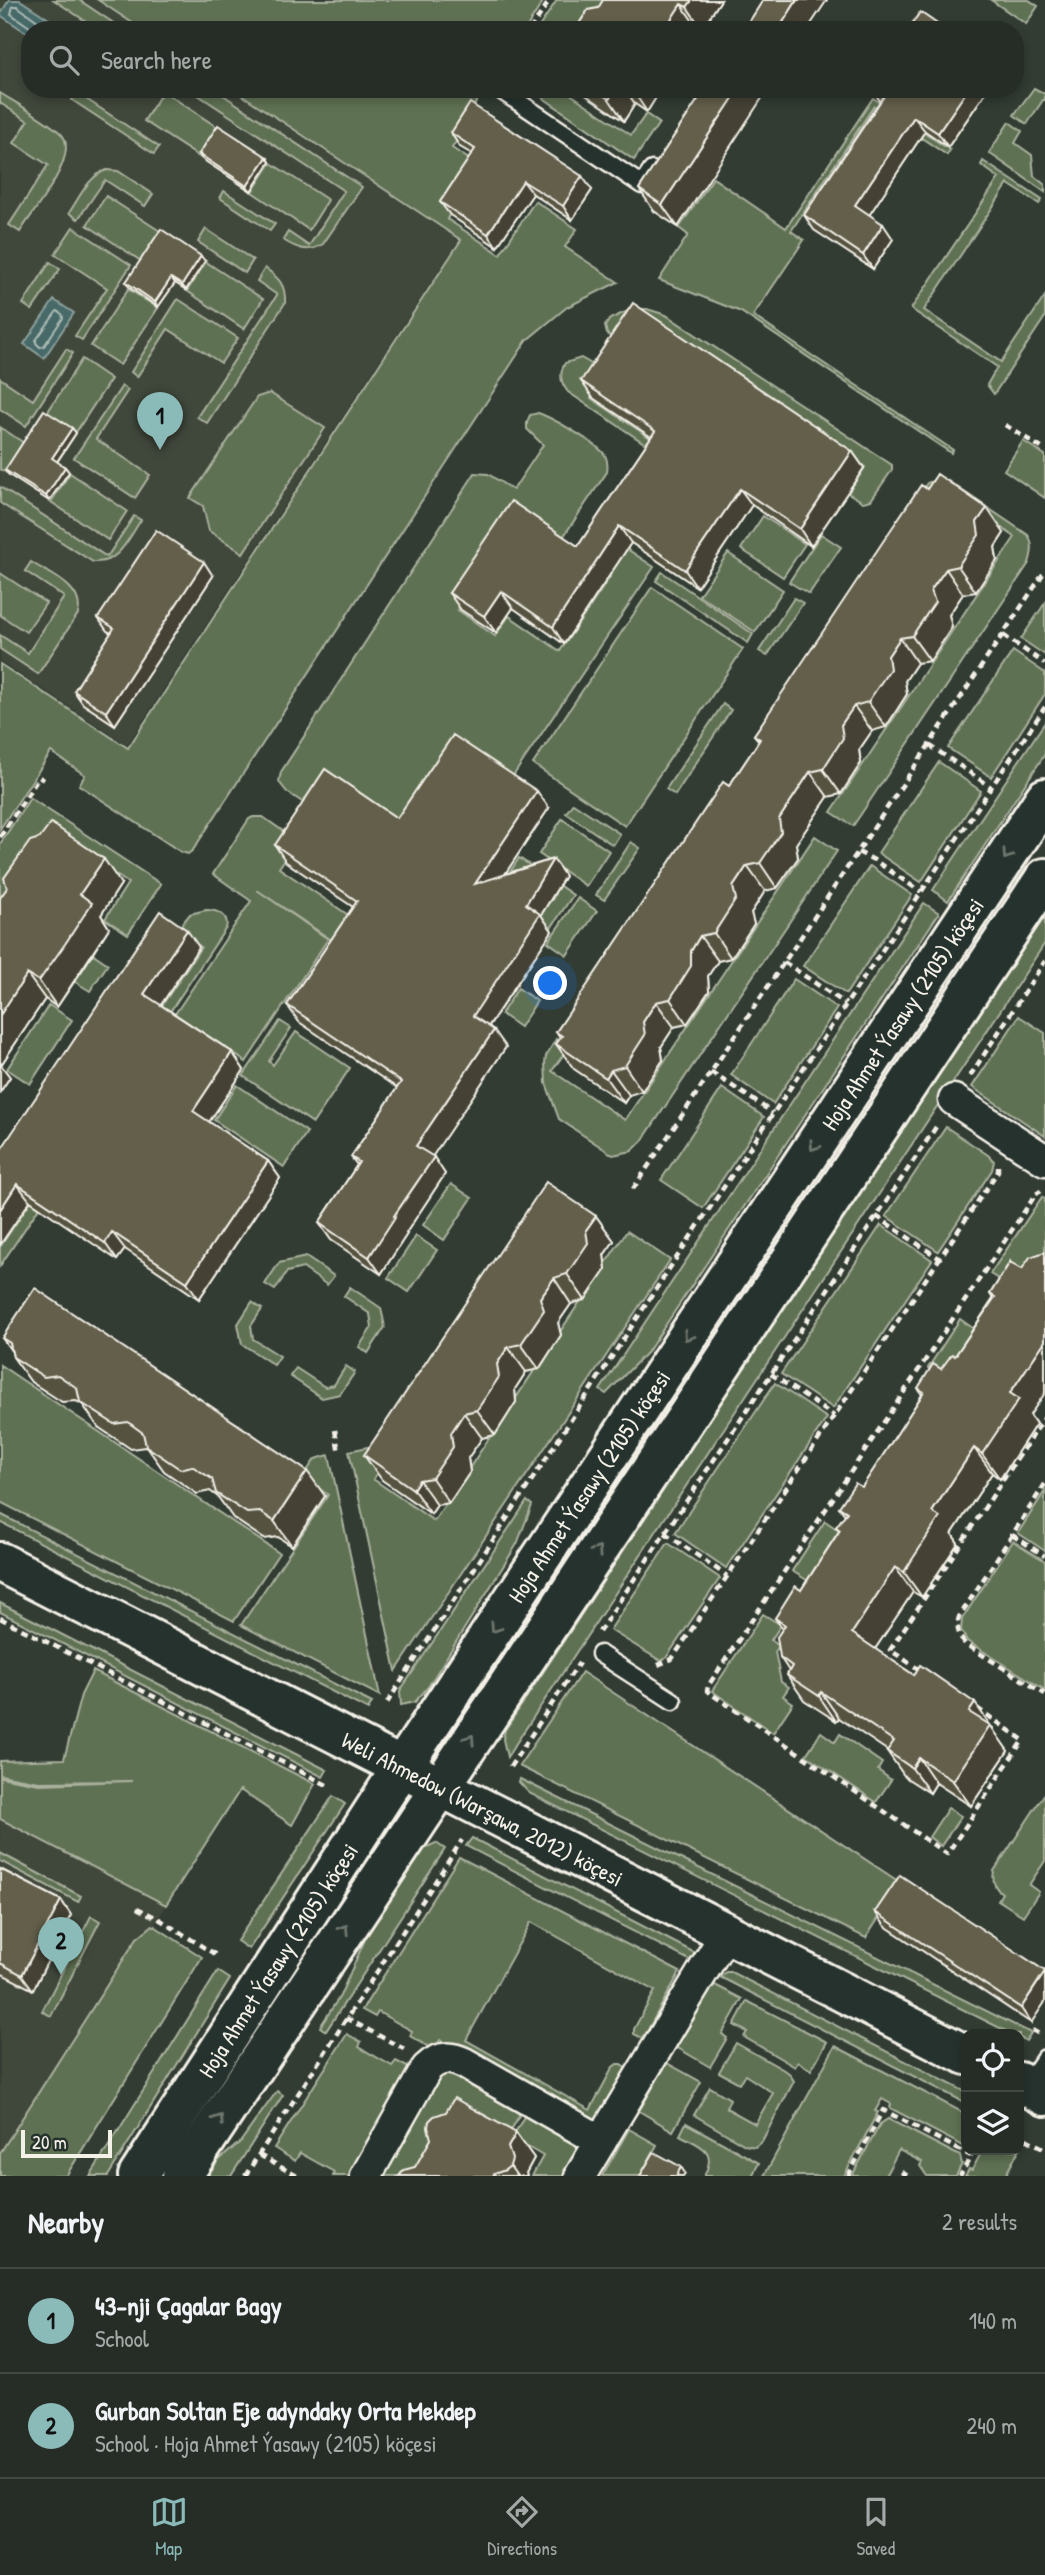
<!DOCTYPE html>
<html lang="en">
<head>
<meta charset="utf-8">
<style>
  body { margin:0; font-family:"Patrick Hand",sans-serif; background:#2e352e; color:#f1f3f6 }
  .controls { position:absolute; right:21px; bottom:21px; display:grid; overflow:hidden; border-radius:14px; box-shadow:0 4px 10px #0003 }
  .controls button { width:63px; height:63px; display:grid; place-items:center; padding:0; border:0; border-bottom:2px solid #424943; background:#262d26; color:#f1f3f6; font:35px sans-serif }
  .scale { position:absolute; left:21px; bottom:18px; width:91px; box-sizing:border-box; padding-left:7px; border:4px solid #f4f1e8; border-top:0; font-size:19px; line-height:24px; white-space:nowrap; color:#f4f1e8; -webkit-text-stroke:5px #26332d; paint-order:stroke }
  .you { position:absolute; left:551px; top:984px; width:24px; height:24px; margin:-18px; border:5px solid #fff; border-radius:50%; background:#1a73e8; box-shadow:0 0 0 10px #1a73e833 }
  .badge { display:grid; place-items:center; width:46px; height:46px; border-radius:50%; background:#8bbbb9; color:#111; font-size:23px; font-weight:700 }
  .pin { position:absolute; translate:-50% -58px; filter:drop-shadow(0 2px 4px #0008) }
  .pin::after { content:''; position:absolute; top:37px; width:24px; height:21px; background:inherit; clip-path:polygon(0 0,100% 0,50% 100%) }
  .list { margin:0; padding:0; list-style:none }
  h2 { display:flex; justify-content:space-between; align-items:center; height:91px; margin:0; padding:0 28px; font-size:30px }
  h2 small { font-size:23px; font-weight:400; color:#a4a8a7 }
  .list li { display:grid; grid-template-columns:46px 1fr auto; gap:21px; align-items:center; box-sizing:border-box; height:105px; padding:0 28px; border-top:2px solid #424943 }
  .list b { display:block; font-size:26px; white-space:nowrap }
  .list p { margin:0; font-size:23px; white-space:nowrap; color:#a4a8a7 }
  .list em { font-size:23px; font-style:normal; color:#a4a8a7 }
  .icon { flex:none; width:38px; height:38px; fill:none; stroke:currentColor; stroke-width:2; stroke-linecap:round; stroke-linejoin:round }
  .map { position:relative; flex:none; width:1045px; height:2176px; overflow:hidden }
  .search { position:absolute; background:#262d26; box-shadow:0 4px 10px #0003; left:21px; right:21px; top:21px; height:77px; display:flex; align-items:center; gap:18px; box-sizing:border-box; padding:0 24px; border-radius:28px; color:#a4a8a7; font-size:26px }
  .sheet { height:301px; background:#262d26 }
  nav { display:flex; justify-content:space-around; align-items:center; box-sizing:border-box; height:98px; border-top:2px solid #424943; background:#262d26; font-size:19px; color:#a4a8a7 }
  nav a { display:grid; justify-items:center; gap:4px }
  nav .on { color:#8bbbb9 }
  .map>svg:first-child { display:block }
</style>
</head>
<body>
<div class="map">
<svg width="1045" height="2176" viewBox="0 0 1045 2176">
  <rect width="100%" height="100%" fill="#323c33"/>
  <filter id="ink" filterUnits="userSpaceOnUse"><feTurbulence type="fractalNoise" baseFrequency=".0143" numOctaves="2"/><feDisplacementMap in="SourceGraphic" scale="14" xChannelSelector="R" yChannelSelector="G"/><feConvolveMatrix kernelMatrix="1 2 1 2 8 2 1 2 1" color-interpolation-filters="sRGB"/></filter>
  <g filter="url(#ink)">
    <g fill="#41463a">
      <path d="M0 0H96L141 30H30V89H231L459 240 127 745 0 661Z"/>
      <path d="M0 1776 39 1783 247 1779 0 2167Z"/>
    </g>
    <g fill="#5f7153" stroke="#aab19e" stroke-width="2">
      <path d="M54 0H79L124 30H99Z"/>
      <path d="M98 0H544L525 30H143Z"/>
      <path d="M557 0H613L593 30H537Z"/>
      <path d="M991 0H1029L1038 6 1026 24Z"/>
      <path d="M1034 88 1045 94V100H1043L1027 124 1014 115Z"/>
      <path d="M189 89H214L362 187 323 244C308 254 296 248 283 240L288 232 309 246 344 191Z"/>
      <path d="M233 89H485L473 107 477 110 452 148 478 165 447 219 500 254 535 201 577 229 565 247 618 282 567 307 527 340 193 850 188 854 181 852 79 785 85 775 51 752 0 829V664L128 748 461 240Z"/>
      <path d="M530 89H563L631 135 646 114 659 123 634 160Z"/>
      <path d="M163 91 220 129 201 158 144 121Z"/>
      <path d="M0 93C14 102 55 125 63 136 78 159 32 212 20 232L9 225 48 165 14 143 28 121 0 103Z"/>
      <path d="M77 93 159 147 154 154 72 100Z"/>
      <path d="M873 98 950 150 947 155 874 106 791 231 804 240 753 316 953 450 951 453 741 312 659 280 688 235 679 228 713 178 786 228Z"/>
      <path d="M1009 122 1022 131 1015 143 1032 155 1034 176 1045 185V192L989 153Z"/>
      <path d="M983 161 1042 200 1039 204 1008 184 924 310 1001 362 1045 296V317L994 394 987 385 997 367 911 309 999 178 981 165Z"/>
      <path d="M271 163 328 200 309 230 252 192Z"/>
      <path d="M107 170 118 171 153 194 145 206 105 180 78 219 69 213C79 198 89 175 107 170Z"/>
      <path d="M224 191 275 224 270 231 220 198Z"/>
      <path d="M106 196 163 233 144 263 87 225Z"/>
      <path d="M73 227 131 265 82 340 75 336 107 288 55 254Z"/>
      <path d="M206 229 253 260 245 273 198 242Z"/>
      <path d="M50 262 60 269 32 310 23 304Z"/>
      <path d="M206 262 263 299 244 329 187 291Z"/>
      <path d="M265 268C279 278 286 285 285 303L207 423 197 417 277 295 257 281Z"/>
      <path d="M128 289 158 308 120 365 91 346Z"/>
      <path d="M178 299 238 338 221 363 168 329 137 377 131 372Z"/>
      <path d="M632 309H647L666 315 892 465V470L871 500 863 502 848 493 865 467 645 318 625 346 607 334 605 326 610 319Z"/>
      <path d="M66 349 73 353 26 426 0 409V378L33 400Z"/>
      <path d="M581 358 607 373 591 398 751 506 747 512 568 392C560 382 559 374 565 363Z"/>
      <path d="M82 359 111 379 76 432 47 413Z"/>
      <path d="M122 386 128 390 96 439 150 475 135 498 74 458Z"/>
      <path d="M270 393 325 428 243 553 209 531 203 506 190 498 257 397Z"/>
      <path d="M538 413C551 417 598 444 605 455 608 461 608 466 607 472L561 540 522 514 458 610 495 636 509 616 560 651 610 577 585 560 603 533 654 567 511 779 502 884 519 858 549 878 536 883 544 905C555 901 556 894 554 882L573 895 551 928 336 783 316 811 287 792 279 782 281 772 475 473 488 474 513 490 543 445 527 429V422L530 415Z"/>
      <path d="M0 427 27 445 8 474 0 469Z"/>
      <path d="M1023 441 1045 455V498L1004 470Z"/>
      <path d="M70 473 127 511 108 540 51 502Z"/>
      <path d="M939 478 948 481 1028 535C1034 544 1032 553 1029 563L853 826 831 812 1015 537 942 488 910 508 927 483Z"/>
      <path d="M0 487 107 557 134 516 141 520C128 539 119 564 93 562L0 503Z"/>
      <path d="M763 516 805 544 783 577 741 549Z"/>
      <path d="M821 534 841 547 809 594 789 582Z"/>
      <path d="M728 553 783 590 755 632 699 595Z"/>
      <path d="M31 562C49 574 85 587 78 614L38 674 0 649V635L28 653 64 597 25 571Z"/>
      <path d="M662 572 753 634 748 643 656 581Z"/>
      <path d="M0 573 46 603 26 632 0 615Z"/>
      <path d="M652 587 743 649 625 826 533 764Z"/>
      <path d="M794 598 803 603 767 656 759 651Z"/>
      <path d="M1045 603V655L1021 639Z"/>
      <path d="M1013 651 1045 673V694L991 777 948 748Z"/>
      <path d="M723 704 731 710 675 795 666 789Z"/>
      <path d="M1045 722V754L948 901 933 890Z"/>
      <path d="M939 762 981 791 921 882 878 853Z"/>
      <path d="M30 798 161 884 128 934 105 919 128 883 61 839 0 931V844Z"/>
      <path d="M573 803 620 834 613 845 566 813Z"/>
      <path d="M253 817H263L297 841 279 868 360 923 333 941 257 890 328 939 246 1062 175 1014 251 901 213 874 249 819Z"/>
      <path d="M562 819 609 851 586 886 539 854Z"/>
      <path d="M815 836 837 851 642 1141 632 1151 613 1155 559 1119 546 1083 545 1063 546 1056 556 1039 568 1048 552 1071 625 1120Z"/>
      <path d="M631 842 640 848 604 900 596 895Z"/>
      <path d="M870 866 912 895 846 994 803 966Z"/>
      <path d="M578 898 597 911 567 955 548 942Z"/>
      <path d="M924 903 939 913 649 1350 606 1394 600 1390Z"/>
      <path d="M206 910C217 910 230 915 226 928L0 1266V1247L201 947 177 930 190 914Z"/>
      <path d="M1045 912V943L507 1757 503 1739 505 1730Z"/>
      <path d="M86 949 108 964 90 991 67 977Z"/>
      <path d="M794 979 837 1008 773 1104 731 1075Z"/>
      <path d="M518 988 537 1001 520 1027 501 1014Z"/>
      <path d="M49 1005 72 1020 30 1084 7 1069Z"/>
      <path d="M1019 1016 1045 1033V1136L972 1087Z"/>
      <path d="M280 1021 291 1028 269 1061 273 1065 296 1032 350 1068 313 1123 243 1076Z"/>
      <path d="M237 1085 307 1132 284 1167 214 1120Z"/>
      <path d="M722 1088 764 1117 703 1208 661 1180Z"/>
      <path d="M946 1127 988 1155 994 1161 992 1170 938 1251 886 1216Z"/>
      <path d="M451 1184 472 1198 444 1240 423 1225Z"/>
      <path d="M1042 1197 1045 1198V1267L1008 1285 990 1274Z"/>
      <path d="M881 1225 932 1260 833 1408 781 1374Z"/>
      <path d="M627 1231 670 1260 396 1671 349 1451 372 1446 387 1457 373 1479 434 1521Z"/>
      <path d="M416 1236 437 1250 409 1292 388 1278Z"/>
      <path d="M306 1257 334 1276 327 1285 303 1268 287 1272 275 1290 265 1284 279 1263Z"/>
      <path d="M350 1287 381 1308 385 1327 368 1353 359 1347 372 1327 370 1314 344 1296Z"/>
      <path d="M252 1302 262 1309 251 1326 253 1339 280 1356 274 1365 242 1344 238 1324Z"/>
      <path d="M960 1319 977 1331 945 1379 928 1368Z"/>
      <path d="M0 1365 279 1553 234 1621 0 1502Z"/>
      <path d="M346 1366 355 1372 340 1394 322 1398 290 1376 296 1368 325 1387 334 1385Z"/>
      <path d="M775 1383 827 1418 726 1568 675 1533Z"/>
      <path d="M329 1455 380 1696 241 1625 328 1495 303 1477 315 1459Z"/>
      <path d="M1045 1491V1551L1018 1533Z"/>
      <path d="M527 1501 532 1505 517 1544 428 1687 415 1702 401 1705 400 1691Z"/>
      <path d="M0 1514 372 1703 368 1710 0 1522Z"/>
      <path d="M825 1521 843 1533 810 1582 792 1571Z"/>
      <path d="M1013 1541 1045 1561V1690L967 1641 961 1630 962 1619Z"/>
      <path d="M668 1543 720 1578 666 1658 661 1661 610 1630Z"/>
      <path d="M0 1603 327 1770 323 1777 0 1612Z"/>
      <path d="M763 1614 781 1625 771 1640 779 1646 775 1652 781 1682 789 1687 783 1696 793 1703 773 1733 712 1691Z"/>
      <path d="M93 1671 315 1784 292 1825 240 1790 166 1905 0 1819V1777L39 1784 132 1781 39 1782 0 1775V1761L64 1759 81 1695Z"/>
      <path d="M582 1672 901 1883 866 1938 519 1766Z"/>
      <path d="M821 1732 835 1742 840 1734 882 1763 878 1770 891 1780 876 1802 806 1755Z"/>
      <path d="M520 1779 1031 2033 1026 2041 1019 2037V2034H1012L529 1793 519 1782Z"/>
      <path d="M1045 1793V1861L1029 1885 1039 1892 1023 1916 998 1900 1002 1893C994 1888 992 1881 994 1871Z"/>
      <path d="M333 1796 345 1804 249 1949 237 1941Z"/>
      <path d="M948 1808 961 1816 941 1846 929 1837Z"/>
      <path d="M472 1838 697 1954 693 1962 466 1846Z"/>
      <path d="M436 1843 445 1849 326 2031 320 2027 340 1996 370 1928 415 1859 425 1848Z"/>
      <path d="M0 1853 81 1896 78 1902 0 1861Z"/>
      <path d="M459 1857 680 1972 645 2035 642 2038 634 2034V2029L655 1991 531 1922 466 2040 590 2110 613 2067 617 2064H622L625 2068 624 2072 595 2126 440 2040 434 2050 410 2036 412 2031 378 2012 375 2017 362 2010Z"/>
      <path d="M91 1916 100 1921 51 2016 42 2011Z"/>
      <path d="M153 1925 202 1957 66 2176H0V2153L137 1938Z"/>
      <path d="M218 1971 230 1979 108 2176H90Z"/>
      <path d="M726 1972H731L966 2092V2103L720 1977Z"/>
      <path d="M713 1984 742 1999 722 2034 727 2038 710 2067 676 2047Z"/>
      <path d="M747 2001 827 2042 811 2070 798 2062 795 2067 744 2037 747 2032 734 2025Z"/>
      <path d="M347 2034 361 2042 359 2047 392 2066 396 2061 411 2069 353 2176H333L334 2172 300 2153 295 2161 274 2148Z"/>
      <path d="M736 2043 789 2073 794 2081 762 2141 755 2147 745 2145 694 2115 710 2087 730 2099 726 2108 755 2124 773 2093 745 2075 739 2083 719 2072Z"/>
      <path d="M835 2046 966 2114 965 2147 890 2108 891 2104 882 2099 875 2111 878 2112 844 2176H764Z"/>
      <path d="M667 2063 701 2082 673 2131 639 2111Z"/>
      <path d="M449 2071 522 2110 508 2136 431 2176H378L432 2078Z"/>
      <path d="M277 2091 283 2095 231 2176H207L217 2162 241 2141Z"/>
      <path d="M526 2113 580 2143 562 2176H532L543 2156 512 2138Z"/>
      <path d="M888 2119 960 2156 962 2164 956 2176H927L920 2166 922 2162 899 2150 885 2176H852L880 2124Z"/>
      <path d="M686 2123 759 2163 752 2176H704C718 2149 700 2146 680 2135Z"/>
      <path d="M629 2129 657 2145 640 2176H602Z"/>
      <path d="M977 2150H1019L1005 2176H965L969 2169 972 2170 981 2153Z"/>
    </g>
    <g fill="#466a69" stroke="#8ca09c" stroke-width="2">
      <path d="M9 0H20L58 25 55 30H30V35L0 15Z"/>
      <path d="M54 300 74 313 44 358 24 344Z"/>
    </g>
    <g fill="none" stroke-linecap="round" stroke-linejoin="round">
      <g stroke="#aebbb5" stroke-width="2">
        <path d="M34 30 11 14 13 6H17L50 30"/>
        <path d="M57 311 62 314 63 318 44 346 40 347 36 343V340Z"/>
      </g>
      <defs>
        <g id="lane">
          <path d="M499 89 642 185 652 170"/>
          <path d="M600 1654 673 1701"/>
          <path d="M1026 2086 1045 2058"/>
        </g>
        <g id="street">
          <path d="M954 1100 1045 1160"/>
          <path d="M366 2176 427 2068C438 2057 450 2056 464 2063L601 2141"/>
          <path d="M580 2176 726 1933"/>
        </g>
        <g id="secondary">
          <path id="s1" d="M0 1562 966 2055"/>
          <path d="M1019 2082 1045 2096"/>
          <path id="s2" d="M138 2176 402 1767 1045 798"/>
          <path d="M182 2176C467 1741 760 1312 1045 878"/>
        </g>
      </defs>
      <use href="#lane" stroke="#f4f1e8" stroke-width="21"/>
      <use href="#street" stroke="#f4f1e8" stroke-width="35"/>
      <use href="#secondary" stroke="#f4f1e8" stroke-width="44"/>
      <g stroke="#f4f1e8" stroke-width="4.5" stroke-dasharray="7 5" stroke-linecap="butt">
        <path d="M530 30 550 0"/>
        <path d="M1005 425 1045 450"/>
        <path d="M1003 635 1045 664"/>
        <path d="M929 745 991 787"/>
        <path d="M0 837 39 777 44 780"/>
        <path d="M858 852 874 860 921 892"/>
        <path d="M784 962 846 1004"/>
        <path d="M711 1072 773 1113"/>
        <path d="M970 1076 1045 961"/>
        <path d="M633 1189 1045 571"/>
        <path d="M876 1216 939 1258"/>
        <path d="M771 1374 834 1416"/>
        <path d="M335 1430 339 1453"/>
        <path d="M1045 1484 959 1617C956 1627 958 1635 965 1644L1045 1694"/>
        <path d="M665 1533 727 1576"/>
        <path d="M1012 1535 1045 1556"/>
        <path d="M0 1618 327 1785"/>
        <path d="M599 1632 938 1124"/>
        <path d="M658 1665 672 1659 998 1171V1166"/>
        <path d="M920 1670 890 1650 1045 1417"/>
        <path d="M387 1703 669 1269 1045 707"/>
        <path d="M977 1708 1023 1740 947 1854 707 1691 708 1686 1036 1194 1041 1191"/>
        <path d="M510 1767 579 1663"/>
        <path d="M137 1908 159 1919 216 1955"/>
        <path d="M346 2018 404 2049"/>
        <path d="M1032 2030 1041 2035"/>
        <path d="M1026 2139 1045 2149"/>
        <path d="M259 2155 297 2176"/>
        <path d="M901 2172 908 2176"/>
        <path d="M245 2176 462 1840"/>
        <path d="M848 2176 883 2110 971 2156 960 2176"/>
      </g>
      <use href="#lane" stroke="#26332d" stroke-width="16"/>
      <use href="#street" stroke="#26332d" stroke-width="30"/>
      <use href="#secondary" stroke="#26332d" stroke-width="38"/>
    </g>
    <g fill="#555241" stroke="#f4f1e8" stroke-width="2">
      <path d="M721 0 702 29 696 26 694 30H575L588 10Z"/>
      <path d="M577 89H659L660 91 647 112 635 104 624 121Z"/>
      <path d="M705 89 678 227 654 211 639 189Z"/>
      <path d="M872 89H988L948 147 925 131 869 215 893 239 873 269 814 230 804 215 880 101Z"/>
      <path d="M451 133 592 190 572 220 533 194 497 247 450 215 440 202 472 154 460 147Z"/>
      <path d="M199 154 267 157 270 162 251 191 202 159Z"/>
      <path d="M205 261 186 290 175 283 158 307 130 288 126 282Z"/>
      <path d="M581 381 852 451 864 468 811 546 752 505 697 587 631 543 564 644 513 608 496 633 461 610 449 593 578 546 651 437 593 398Z"/>
      <path d="M72 428 76 433 57 462 65 467 69 472 49 501 9 475 5 470Z"/>
      <path d="M927 489 1004 533 995 547 997 560 976 592 963 594 949 615 952 627 930 661 917 663 905 681 907 694 886 727 872 731 859 750 861 763 841 794 828 797 796 844 798 858 777 888 765 891 751 913 754 924 731 958 718 961 708 976 709 991 687 1024 674 1027 661 1047 663 1060 642 1091 629 1095 624 1103 574 1069 556 1044 560 1038 556 1032 729 786 759 741 754 735Z"/>
      <path d="M213 576 115 725 83 704 74 691 111 633 107 631 98 618Z"/>
      <path d="M549 808 505 874 553 859 565 876 541 915 552 931 489 1026 506 1047 432 1156 445 1174 406 1233 407 1234 381 1274 331 1240 319 1223 357 1165 351 1157 397 1088 299 1022 287 1005 353 907 286 862 275 845 397 818Z"/>
      <path d="M121 884 101 915 109 928 83 969 57 1007 45 999 1 1065 10 1077 0 1092V898Z"/>
      <path d="M199 947 161 1005 232 1052 244 1070 209 1122 268 1161 280 1178 199 1299 125 1249 117 1260 30 1201 0 1245V1151Z"/>
      <path d="M596 1216 614 1241 604 1255 606 1269 585 1300 571 1304 558 1323 561 1335 539 1369 526 1372 515 1389 516 1402 495 1435 482 1438 468 1458 470 1472 449 1503 437 1505 431 1514 382 1480 364 1455Z"/>
      <path d="M1010 1262 1030 1415 1036 1424 1000 1479 992 1473 952 1534 958 1543 922 1597 913 1592 875 1649 993 1728 992 1729 1008 1751 971 1806 936 1783 930 1793 905 1777 887 1751H888L839 1718 836 1721 804 1700 787 1675 789 1671 780 1657 783 1629 775 1618 801 1590 839 1531 836 1527 845 1515 839 1507 862 1487 893 1440 922 1395 918 1388 941 1369 955 1356 993 1299 990 1294Z"/>
      <path d="M2 1338 325 1496 292 1546 278 1537 264 1539 233 1518 218 1497 210 1491 197 1494 164 1471 149 1450 145 1447 131 1449 98 1427 83 1405 76 1401 62 1402 31 1382 13 1357 12 1352Z"/>
      <path d="M0 1869 61 1900 71 1915 33 1990 0 1973Z"/>
      <path d="M875 1912 1045 1971 1031 2023 885 1926Z"/>
      <path d="M516 2133 534 2158 526 2173 527 2176H399L415 2167Z"/>
    </g>
    <g fill="#454235" stroke="#f4f1e8" stroke-width="2">
      <path d="M692 0H721L702 29 687 7Z"/>
      <path d="M797 0H827L807 30H778Z"/>
      <path d="M681 4 696 26 694 30H664Z"/>
      <path d="M616 89H625L635 104 624 121 609 99Z"/>
      <path d="M632 89H659L660 91 647 112Z"/>
      <path d="M739 89H768L678 227 662 205Z"/>
      <path d="M968 89H988L948 147 938 133Z"/>
      <path d="M914 117 925 131 866 220 855 205Z"/>
      <path d="M267 157 270 162 251 191 247 186Z"/>
      <path d="M582 176 592 190 572 220 563 206Z"/>
      <path d="M523 181 533 194 497 247 488 234Z"/>
      <path d="M883 224 893 239 873 269 863 255Z"/>
      <path d="M201 256 205 261 186 290 182 285Z"/>
      <path d="M171 278 175 283 158 307 155 302Z"/>
      <path d="M72 428 76 433 56 463 52 458Z"/>
      <path d="M852 451 864 468 811 546 800 529Z"/>
      <path d="M65 467 69 472 49 501 46 496Z"/>
      <path d="M740 489 752 505 697 587 685 570Z"/>
      <path d="M987 508 1004 533 995 547 997 560 976 592 958 566 977 522Z"/>
      <path d="M619 526 631 543 564 644 553 627Z"/>
      <path d="M204 562 213 576 115 725 106 712Z"/>
      <path d="M946 569 963 594 949 615 952 627 930 661 912 636 931 590Z"/>
      <path d="M501 591 513 608 496 633 484 616Z"/>
      <path d="M900 638 917 663 905 681 907 694 886 727 868 702 888 656Z"/>
      <path d="M854 706 872 731 859 750 861 763 841 794 823 769 841 725Z"/>
      <path d="M810 772 828 797 796 844 798 858 777 888 760 863 779 819Z"/>
      <path d="M537 791 549 808 487 901 475 884Z"/>
      <path d="M104 859 121 884 101 915 109 928 57 1007 39 981 80 894Z"/>
      <path d="M553 859 565 876 541 915 552 931 484 1033 473 1016 526 904Z"/>
      <path d="M747 866 765 891 751 913 754 924 731 958 714 933 733 887Z"/>
      <path d="M187 930 199 947 157 1011 144 994Z"/>
      <path d="M700 936 718 961 708 976 709 991 687 1024 670 999 691 951Z"/>
      <path d="M27 974 45 999 1 1065 10 1077 0 1092V1015Z"/>
      <path d="M656 1002 674 1027 661 1047 663 1060 642 1091 625 1066 643 1022Z"/>
      <path d="M494 1030 506 1047 428 1163 416 1146Z"/>
      <path d="M232 1052 244 1070 205 1128 193 1111Z"/>
      <path d="M611 1070 629 1095 624 1103 606 1078Z"/>
      <path d="M434 1157 445 1174 406 1233 407 1234 381 1274 369 1257 394 1216Z"/>
      <path d="M268 1161 280 1178 199 1299 187 1282Z"/>
      <path d="M17 1184 30 1201 0 1245V1210Z"/>
      <path d="M596 1216 614 1241 604 1255 606 1269 585 1300 567 1274 586 1230Z"/>
      <path d="M112 1232 125 1249 117 1260 105 1243Z"/>
      <path d="M554 1278 571 1304 558 1323 561 1335 539 1369 521 1344 540 1298Z"/>
      <path d="M1045 1341V1393L1030 1415 1036 1424 1000 1479 982 1454 1010 1393Z"/>
      <path d="M508 1347 526 1372 515 1389 516 1402 495 1435 477 1410 497 1364Z"/>
      <path d="M464 1413 482 1438 468 1458 470 1472 449 1503 432 1478 451 1433Z"/>
      <path d="M974 1448 992 1473 952 1534 958 1543 922 1597 904 1572 932 1512Z"/>
      <path d="M307 1471 325 1496 292 1546 274 1521Z"/>
      <path d="M419 1480 437 1505 431 1514 413 1489Z"/>
      <path d="M895 1567 913 1592 869 1658 852 1633Z"/>
      <path d="M821 1692 839 1718 836 1721 819 1696Z"/>
      <path d="M975 1703 1008 1751 971 1806 953 1781 969 1712Z"/>
      <path d="M919 1758 936 1783 930 1793 912 1768Z"/>
      <path d="M61 1900 71 1915 33 1990 22 1975Z"/>
      <path d="M1045 1972V2002L1031 2023 1021 2008Z"/>
      <path d="M516 2133 534 2158 526 2173 527 2176H517L510 2166 508 2147Z"/>
      <path d="M681 2167 685 2173 683 2176H676Z"/>
    </g>
    <g fill="#635f4c" stroke="#f4f1e8" stroke-width="2">
      <path d="M603 0H692L687 7 681 4 664 30H575L588 10 598 8Z"/>
      <path d="M763 0H797L778 30H744Z"/>
      <path d="M920 12 946 30H908Z"/>
      <path d="M594 89H616L609 99Z"/>
      <path d="M705 89H739L662 205 639 189Z"/>
      <path d="M874 89H968L938 133 914 117 855 205 883 224 863 255 804 215 884 96Z"/>
      <path d="M470 103 582 176 563 206 523 181 488 234 440 202 475 149 451 133Z"/>
      <path d="M218 125 267 157 247 186 199 154Z"/>
      <path d="M161 229 201 256 182 285 171 278 155 302 126 282Z"/>
      <path d="M633 303 852 451 800 529 740 489 685 570 619 526 553 627 501 591 484 616 449 593 511 501 578 546 655 431 581 381Z"/>
      <path d="M44 410 72 428 52 458 65 467 46 496 5 470Z"/>
      <path d="M937 474 987 508 977 522 979 535 958 566 946 569 931 590 935 602 912 636 900 638 888 656 890 669 868 702 854 706 841 725 843 738 823 769 810 772 779 819 781 832 760 863 747 866 733 887 736 899 714 933 700 936 691 951V966L670 999 656 1002 643 1022 645 1035 625 1066 611 1070 606 1078 556 1044 562 1036 556 1032 723 782 729 786 755 747 760 739 754 735 900 516 921 485 927 489Z"/>
      <path d="M156 530 204 562 106 712 74 691 114 628 98 618Z"/>
      <path d="M453 735 537 791 475 884 553 859 526 904 540 914 473 1016 494 1030 416 1146 434 1157 394 1216 395 1217 369 1257 319 1223 359 1162 351 1157 401 1082 287 1005 357 901 275 845 325 769 397 818Z"/>
      <path d="M51 823 104 859 80 894 92 903 65 944 39 981 27 974 0 1015V898L7 888 4 878 30 841 40 838Z"/>
      <path d="M160 911 187 930 144 994 232 1052 193 1111 268 1161 187 1282 112 1232 105 1243 17 1184 0 1210V1151Z"/>
      <path d="M546 1182 596 1216 586 1230 588 1243 567 1274 554 1278 540 1298 544 1310 521 1344 508 1347 497 1364 499 1377 477 1410 464 1413 451 1433 453 1447 432 1478 419 1480 413 1489 364 1455Z"/>
      <path d="M1045 1252V1341L1010 1393 1019 1399 982 1454 974 1448 932 1512 940 1517 904 1572 895 1567 852 1633 914 1675 920 1665 975 1703 969 1712 990 1725 953 1781 919 1758 912 1768 887 1751 894 1741 821 1692 819 1696 787 1675 792 1666 780 1657 777 1637 785 1625 775 1618 795 1586 801 1590 840 1530 836 1527 847 1512 839 1507 855 1483 862 1487 893 1440 924 1392 918 1388 933 1364 941 1369 952 1354 955 1356 995 1297 990 1294 1010 1262 1022 1269 1030 1257Z"/>
      <path d="M35 1288 307 1471 274 1521 260 1512 247 1513 216 1493 212 1479 192 1466 180 1469 146 1446 143 1433 128 1422 114 1424 80 1402 77 1388 58 1375 44 1377 13 1357 10 1343 2 1338Z"/>
      <path d="M0 1869 61 1900 22 1975 0 1963Z"/>
      <path d="M900 1875 1045 1971 1021 2008 875 1912Z"/>
      <path d="M454 2098 516 2133 508 2147 512 2159 510 2166 505 2170 494 2174 493 2176H399L404 2170 415 2167 431 2139 428 2127 429 2121 434 2116 446 2112Z"/>
      <path d="M654 2152 681 2167 676 2176H640Z"/>
    </g>
    <defs><path id="oneway-chevron" d="M-2-3.5L2.5 0L-2 3.5" fill="none" stroke-width="1.6" stroke-linecap="round" stroke-linejoin="round" transform="scale(1.75)"/></defs>
    <g stroke="#6e766e">
      <use href="#oneway-chevron" transform="translate(1007 855) rotate(124)"/>
      <use href="#oneway-chevron" transform="translate(814 1146) rotate(124)"/>
      <use href="#oneway-chevron" transform="translate(688 1336) rotate(124)"/>
      <use href="#oneway-chevron" transform="translate(597 1551) rotate(-56)"/>
      <use href="#oneway-chevron" transform="translate(495 1628) rotate(124)"/>
      <use href="#oneway-chevron" transform="translate(470 1739) rotate(-56)"/>
      <use href="#oneway-chevron" transform="translate(344 1929) rotate(-57)"/>
      <use href="#oneway-chevron" transform="translate(219 2119) rotate(-57)"/>
    </g>
  </g>
  <g text-anchor="middle" dominant-baseline="central" stroke-width="5" stroke-linejoin="round" paint-order="stroke">
    <g font-size="23" fill="#f4f1e8" stroke="#26332d">
      <text stroke="none"><textPath href="#s2" startOffset="1391">Hoja Ahmet Ýasawy (2105) köçesi</textPath></text>
      <text stroke="none"><textPath href="#s2" startOffset="824">Hoja Ahmet Ýasawy (2105) köçesi</textPath></text>
      <text stroke="none"><textPath href="#s1" startOffset="542">Weli Ahmedow (Warşawa, 2012) köçesi</textPath></text>
      <text stroke="none"><textPath href="#s2" startOffset="257">Hoja Ahmet Ýasawy (2105) köçesi</textPath></text>
    </g>
  </g>
</svg>
<div class="controls">
<button><svg class="icon" aria-label="locate" viewBox="0 0 24 24"><circle cx="12" cy="12" r="6"/><path d="M12 2v4M12 18v4M2 12h4M18 12h4"/></svg></button>
<button><svg class="icon" aria-label="layers" viewBox="0 0 24 24"><path d="M12 4l9 5-9 5-9-5zM3 14l9 5 9-5"/></svg></button>
</div>
<div class="scale">20 m</div>
<div class="you"></div>
<div class="pin badge" style="left:160px;top:450px">1</div>
<div class="pin badge" style="left:61px;top:1975px">2</div>
<div class="search"><svg class="icon" aria-label="search" viewBox="0 0 24 24"><circle cx="10" cy="10" r="6"/><path d="M15 15l6 6"/></svg>Search here</div>
</div>
<section class="sheet">
<h2>Nearby<small>2 results</small></h2>
<ul class="list">
<li><span class="badge">1</span><div><b>43-nji Çagalar Bagy</b><p>School</p></div><em>140 m</em></li>
<li><span class="badge">2</span><div><b>Gurban Soltan Eje adyndaky Orta Mekdep</b><p>School · Hoja Ahmet Ýasawy (2105) köçesi</p></div><em>240 m</em></li>
</ul>
</section>
<nav>
<a class="on"><svg class="icon" aria-label="map" viewBox="0 0 24 24"><path d="M3 6l6-2 6 2 6-2v14l-6 2-6-2-6 2zM9 4v14M15 6v14"/></svg>Map</a>
<a><svg class="icon" aria-label="directions" viewBox="0 0 24 24"><path d="M12 3l9 9-9 9-9-9zM9 14v-3h6M13 9l2 2-2 2"/></svg>Directions</a>
<a><svg class="icon" aria-label="saved" viewBox="0 0 24 24"><path d="M7 4h10v16l-5-4-5 4z"/></svg>Saved</a>
</nav>
</body>
</html>
